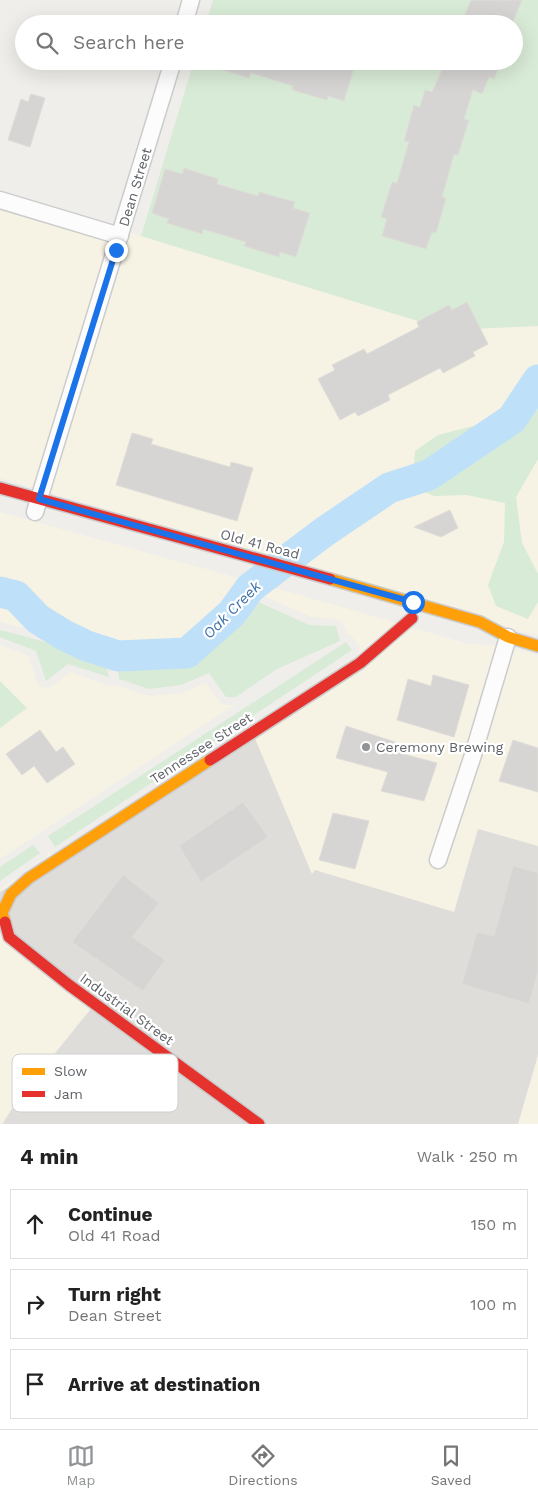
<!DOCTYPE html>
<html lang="en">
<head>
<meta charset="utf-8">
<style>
  body { margin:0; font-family:"Work Sans",sans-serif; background:#f2f2f2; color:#222 }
  .stop { position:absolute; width:15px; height:15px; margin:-11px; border:4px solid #1a73e8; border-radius:50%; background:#fff }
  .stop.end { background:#1a73e8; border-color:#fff; box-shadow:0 1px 5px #0008 }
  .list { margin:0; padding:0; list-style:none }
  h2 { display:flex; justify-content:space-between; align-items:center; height:65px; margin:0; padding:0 20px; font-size:21px }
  h2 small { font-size:16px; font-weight:400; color:#767676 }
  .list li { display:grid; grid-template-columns:32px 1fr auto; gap:15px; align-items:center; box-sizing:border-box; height:70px; margin:0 10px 10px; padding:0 10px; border:1px solid #e0e0e0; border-radius:0px }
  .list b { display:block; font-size:19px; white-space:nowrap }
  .list p { margin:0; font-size:16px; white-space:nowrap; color:#767676 }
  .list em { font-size:16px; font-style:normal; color:#767676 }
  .icon { flex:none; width:28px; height:28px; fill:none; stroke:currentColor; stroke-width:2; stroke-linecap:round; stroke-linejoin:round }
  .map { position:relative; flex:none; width:538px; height:1124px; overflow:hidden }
  .search { position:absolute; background:#fff; box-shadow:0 5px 20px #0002; left:15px; right:15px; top:15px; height:55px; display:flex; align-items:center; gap:12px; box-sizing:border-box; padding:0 18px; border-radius:28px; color:#767676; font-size:19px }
  .sheet { height:305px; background:#fff }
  nav { display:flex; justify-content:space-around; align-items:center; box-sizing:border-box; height:70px; border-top:1px solid #e0e0e0; background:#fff; font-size:14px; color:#767676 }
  nav a { display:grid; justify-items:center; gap:2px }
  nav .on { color:#919496 }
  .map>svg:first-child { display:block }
</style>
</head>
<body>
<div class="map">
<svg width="538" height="1124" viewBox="0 0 538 1124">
  <rect width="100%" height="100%" fill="#efeeea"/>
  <g fill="#f7f3e4">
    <path d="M0 191 141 236 447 330 538 326V378L529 397 505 418 438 435 434 496 467 495 505 503 504 542 488 585 528 619 538 602V636L0 478Z"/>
    <path d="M538 459V574L522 543 516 497Z"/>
    <path d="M0 512 307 597 469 644 506 646 538 655V846L478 829 454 912 315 870 312 874 0 892V890L45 859 48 855V851L52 855 357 656 360 648 352 636 347 634 344 625 341 621 336 619 312 617 252 591 245 593 195 645 169 652 125 655 113 662 111 656 106 652 66 641 43 632 0 622Z"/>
    <path d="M0 645 29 656 37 683 41 687 43 688 51 687 71 672 106 685H113L150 696 183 693 206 683 221 703 226 705H234L0 859Z"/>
    <path d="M0 923 95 1003 18 1099 3 1123 0 1121Z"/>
    <path d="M538 1055V1124H518Z"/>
  </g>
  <path fill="#dfddda" d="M254 736 312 874 315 870 454 912 478 829 538 846V1055L518 1124H4L3 1123 18 1099 95 1004 0 923V892Z"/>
  <g fill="#d8ebd6">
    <path d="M213 0H538V326L447 330 141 236 194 61H514V24H206Z"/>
    <path d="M538 378V459L516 497 522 543 538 574V602L528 619 496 606 488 585 504 542 505 503 467 495 434 496 412 486 415 451 438 435 505 418 529 397Z"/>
    <path d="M252 599 309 625 336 626 340 641 277 669 236 697H226L209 673 181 685 149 689 119 679 118 669 126 663 171 660 200 652Z"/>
    <path d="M0 630C35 638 69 650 104 660L109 677 68 664 46 681 36 651 0 637Z"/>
    <path d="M346 642 352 650 55 847 48 836Z"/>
    <path d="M0 681 27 708 0 728Z"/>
    <path d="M33 845 40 853 0 881V867Z"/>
  </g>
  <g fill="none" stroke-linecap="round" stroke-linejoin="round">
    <path stroke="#bfe0f9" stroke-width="31" d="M0 592 16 596 38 619 64 635 87 646 118 656 187 653 232 613 250 588 324 532 389 488 429 475 512 419 538 380"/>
  </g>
  <g fill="#d6d5d3" stroke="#deddd9">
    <path d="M471 0H522L512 24H461Z"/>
    <path d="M207 61H356L344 101 328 96 327 100 292 90 293 86 251 73 249 78 207 65Z"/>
    <path d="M446 61H501L494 79 489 77 482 94 473 90 464 119 469 120 458 155 454 154 442 197 446 198 436 233 432 232 426 249 382 236 387 219 381 217 392 182 397 183 409 142 404 141 414 105 420 107 425 90 432 92Z"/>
    <path d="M31 94 45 98 30 147 8 140 21 99 28 102Z"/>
    <path d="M184 168 218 179 217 184 258 196 259 192 295 202 293 208 310 213 296 257 280 252 279 257 244 246 246 242 203 229 202 234 167 223 169 219 152 213 165 169 182 174Z"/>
    <path d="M467 302 488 344 473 352 475 356 443 373 440 368 388 395 390 400 358 416 355 412 340 420 318 379 335 370 332 365 364 349 367 354 419 327 417 322 449 305 452 310Z"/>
    <path d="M132 433 153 439 151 444 230 467 231 462 253 468 237 521 116 485Z"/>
    <path d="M450 510 458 528 441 537 414 527Z"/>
    <path d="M433 675 469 685 454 737 397 720 408 679 431 686Z"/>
    <path d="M346 726 395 742 392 751 437 763 424 801 381 791 388 772 336 758Z"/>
    <path d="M40 730 56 752 63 747 75 764 47 783 34 766 22 775 6 754Z"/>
    <path d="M513 740 538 748V792L499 781Z"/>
    <path d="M243 802 268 837 201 882 179 846Z"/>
    <path d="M333 813 369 821 355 869 319 860Z"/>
    <path d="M513 866 538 873V972L529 1004 462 984 477 932 494 936Z"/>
    <path d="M123 875 159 903 132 937 165 960 143 991 72 942Z"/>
  </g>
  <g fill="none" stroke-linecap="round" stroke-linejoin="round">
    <defs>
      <g id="street">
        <path d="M184 24 191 0"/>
        <path d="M0 200 120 236"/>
        <path d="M35 512 173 61"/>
        <path d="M438 860 473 755 508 637"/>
      </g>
      <g id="slow">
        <path d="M330 579 480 622 508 637 538 646"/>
        <path d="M5 922 2 913 11 894 29 878 210 760"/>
      </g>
      <g id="jam">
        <path d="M0 488 330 579"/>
        <path d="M210 760 360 663 412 618"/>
        <path d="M5 922 9 937 69 985 259 1124"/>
      </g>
    </defs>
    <use href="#street" stroke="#cbcccc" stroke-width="19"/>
    <use href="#slow" stroke="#cacacb" stroke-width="14"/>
    <use href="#jam" stroke="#cacacb" stroke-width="14"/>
    <use href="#street" stroke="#fdfcfc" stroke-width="16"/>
    <use href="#slow" stroke="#ff9f0a" stroke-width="11"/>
    <use href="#jam" stroke="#e5322d" stroke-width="11"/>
  </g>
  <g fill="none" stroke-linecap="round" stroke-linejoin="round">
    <path stroke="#1a73e8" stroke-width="6" d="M116 250 39 499 413 602"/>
  </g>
  <circle fill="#919496" stroke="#fff" stroke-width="2" cx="366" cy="747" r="5"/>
  <g text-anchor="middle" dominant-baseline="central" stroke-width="4.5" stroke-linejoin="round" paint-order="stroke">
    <g font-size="14" fill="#5f6368" stroke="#fff">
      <text transform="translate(135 187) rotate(-73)">Dean Street</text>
      <text transform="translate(260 544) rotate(15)">Old 41 Road</text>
      <text transform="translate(201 748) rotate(-33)">Tennessee Street</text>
      <text transform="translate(127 1009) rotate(36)">Industrial Street</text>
    </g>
    <g font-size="14" fill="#5f6368" stroke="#fff" text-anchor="start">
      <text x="376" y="747">Ceremony Brewing</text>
    </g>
    <g font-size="15" font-style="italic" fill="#4174aa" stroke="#fff">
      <text transform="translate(232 610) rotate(-45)">Oak Creek</text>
    </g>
  </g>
  <rect x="12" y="1054" width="166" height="58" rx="8" fill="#fff" stroke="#cfd0d2" stroke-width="1"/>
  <rect x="22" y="1068" width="23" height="7" fill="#ff9f0a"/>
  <rect x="22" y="1091" width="23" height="6" fill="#e5322d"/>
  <g font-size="14" fill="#5f6368">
    <text x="54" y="1076">Slow</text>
    <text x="54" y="1099">Jam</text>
  </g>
</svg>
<div class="stop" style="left:413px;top:602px"></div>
<div class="stop end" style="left:116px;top:250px"></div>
<div class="search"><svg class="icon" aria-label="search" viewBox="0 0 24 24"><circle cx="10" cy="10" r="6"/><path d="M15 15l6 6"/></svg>Search here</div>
</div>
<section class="sheet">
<h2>4 min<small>Walk · 250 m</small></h2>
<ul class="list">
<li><svg class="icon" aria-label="ahead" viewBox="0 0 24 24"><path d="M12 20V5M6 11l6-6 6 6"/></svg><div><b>Continue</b><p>Old 41 Road</p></div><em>150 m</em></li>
<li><svg class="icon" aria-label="right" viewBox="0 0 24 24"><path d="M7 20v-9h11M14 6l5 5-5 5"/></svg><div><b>Turn right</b><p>Dean Street</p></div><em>100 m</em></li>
<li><svg class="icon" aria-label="arrive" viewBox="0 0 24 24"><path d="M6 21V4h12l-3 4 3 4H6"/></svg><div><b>Arrive at destination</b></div></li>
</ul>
</section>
<nav>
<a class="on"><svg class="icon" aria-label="map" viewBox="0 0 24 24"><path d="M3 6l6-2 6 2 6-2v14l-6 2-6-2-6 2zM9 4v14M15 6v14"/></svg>Map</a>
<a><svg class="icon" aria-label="directions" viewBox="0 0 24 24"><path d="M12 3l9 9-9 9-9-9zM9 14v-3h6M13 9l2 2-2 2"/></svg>Directions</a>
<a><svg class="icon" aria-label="saved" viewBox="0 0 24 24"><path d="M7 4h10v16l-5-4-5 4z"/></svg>Saved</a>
</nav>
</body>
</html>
